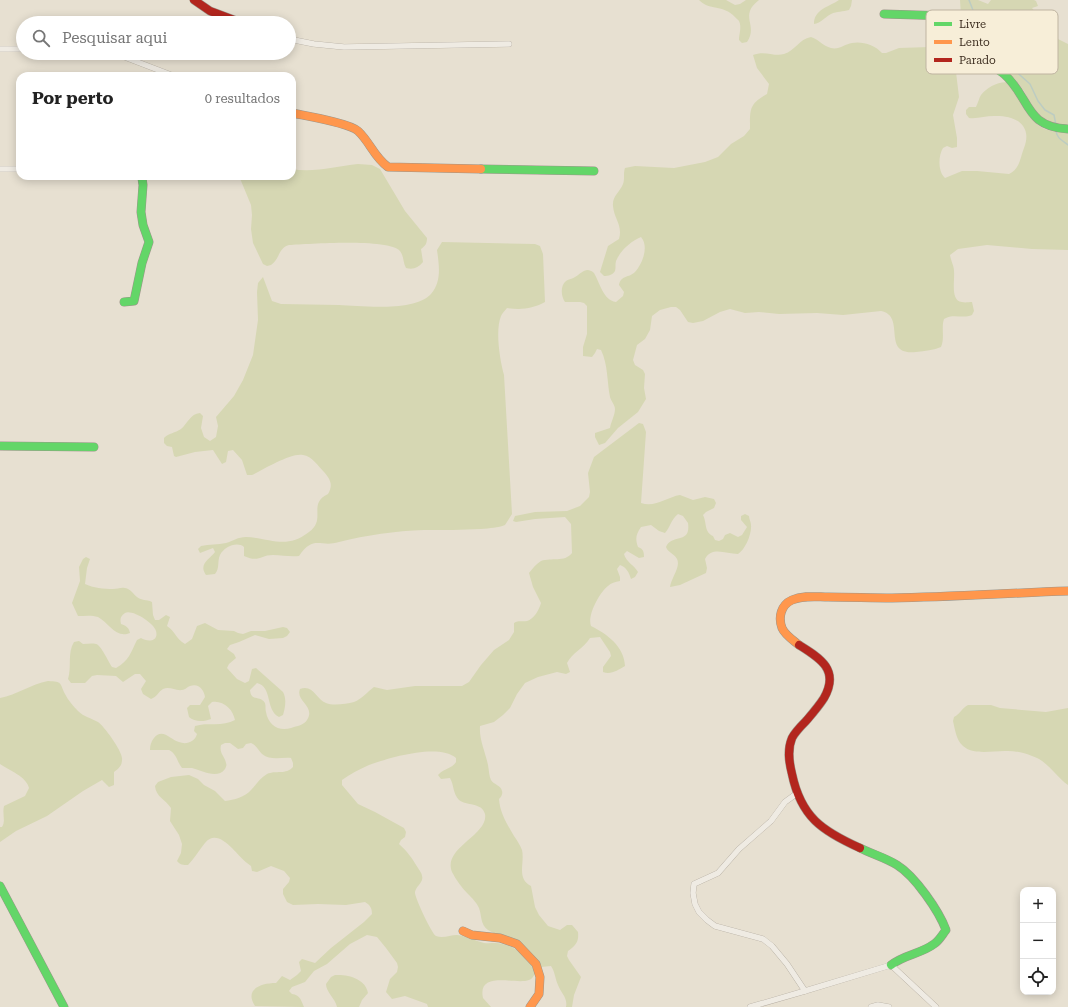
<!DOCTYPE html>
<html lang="pt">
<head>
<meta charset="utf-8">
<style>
  body { margin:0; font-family:"Roboto Serif",serif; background:#f6f6f6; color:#222 }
  .controls { position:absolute; right:12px; bottom:12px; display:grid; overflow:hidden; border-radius:8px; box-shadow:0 2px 10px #0003 }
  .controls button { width:36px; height:36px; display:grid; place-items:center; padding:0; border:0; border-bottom:1px solid #e0e0e0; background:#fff; color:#222; font:20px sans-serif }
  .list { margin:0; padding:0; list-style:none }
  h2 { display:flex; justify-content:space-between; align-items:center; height:52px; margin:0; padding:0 16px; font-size:17px }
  h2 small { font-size:13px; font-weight:400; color:#767676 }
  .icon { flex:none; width:22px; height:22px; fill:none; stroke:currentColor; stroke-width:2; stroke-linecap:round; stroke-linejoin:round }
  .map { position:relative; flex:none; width:1068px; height:1007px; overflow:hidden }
  .search { position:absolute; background:#fff; box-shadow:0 2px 10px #0003; left:16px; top:16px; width:280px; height:44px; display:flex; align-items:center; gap:10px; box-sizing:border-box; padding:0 14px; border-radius:22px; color:#767676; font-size:15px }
  .panel { position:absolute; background:#fff; box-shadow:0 2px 10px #0003; left:16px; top:72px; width:280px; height:108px; border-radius:12px }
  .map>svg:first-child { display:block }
</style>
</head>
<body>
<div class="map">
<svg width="1068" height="1007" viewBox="0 0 1068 1007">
  <rect width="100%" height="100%" fill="#e7e0d1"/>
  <g fill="#d6d7b3">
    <path d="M699 0H726L735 5 740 4 746 0H759C738 16 759 25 747 42L742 43 739 40C739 34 742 27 739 21 738 20 736 18 735 17 723 4 709 11 699 0Z"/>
    <path d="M839 0H852L851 6 849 10C843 12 837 11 831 14 825 17 821 23 814 24 814 9 829 7 839 0Z"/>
    <path d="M960 0H978L988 4 991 0H1034L1036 1 1038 6 1032 8 1054 36 1058 39 1068 44V125C1060 126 1051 125 1044 121 1034 115 1029 100 1024 91 1020 85 1015 79 1010 74 997 62 978 54 968 38 961 26 961 14 960 0Z"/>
    <path d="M811 37C818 39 823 46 831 48 839 50 845 44 852 43 862 41 875 45 882 53H886L899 48 930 47 939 49 950 58 956 72 959 97 953 115 957 138V147L952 148 947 146 943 148C938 156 938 172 945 178L962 171H977L1009 174C1020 169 1020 158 1024 148 1033 125 1015 115 994 116 985 116 978 119 969 118L966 114V110L969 107H976C978 103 979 98 981 95 987 87 1001 80 1010 83 1018 95 1027 116 1038 125 1046 132 1059 132 1068 132V250L1032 249 987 245 958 249 950 255C951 261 954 266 954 271 955 280 950 301 962 302 965 303 969 302 972 302L974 311 972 315C963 319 953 313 944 319 941 328 945 338 941 347 934 350 925 351 916 352 880 356 907 316 881 311L843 315 817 313 779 314 759 312 745 313 730 309 720 312 703 321 693 323 688 322 680 310 676 307H671L660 310 652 316 650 330 645 339 637 345 633 360 635 365 643 370 645 374 644 388 646 399 638 412 618 428 605 443 599 445 595 437V433L610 428C611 422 615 415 615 409 615 405 611 401 610 397 607 382 608 364 601 350L597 349 595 353 592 357 583 356V347L587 334V306L584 303 580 302H565C561 296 560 286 566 281 569 279 572 279 575 277 582 273 586 266 594 273 600 283 603 300 616 302L623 296 624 292 619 285C621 275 629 278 635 272 643 263 649 246 641 237 631 241 620 251 616 261 615 264 616 268 615 271 613 275 608 276 604 276L600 272 608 246 619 239C623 225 614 219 613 206 612 196 620 192 623 184 625 179 623 173 625 168L635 166 674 168 705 162 718 157 731 144 744 136 750 129C750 109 749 104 767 94L769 84 757 68 753 55C765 50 774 57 784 54 795 51 799 39 811 37Z"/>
    <path d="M358 164 372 165 380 169 405 211 427 238C427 244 425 246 421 249L423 262C418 268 413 270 406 268 403 263 404 256 400 251 389 238 308 244 289 245 278 248 280 259 271 265L267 266 263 264 253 243 251 229 252 215 251 205 239 176H292V169C314 173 336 166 358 164Z"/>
    <path d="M442 242 535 244 540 246 543 254 545 302C532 309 521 310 507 308 505 311 502 313 501 316 495 331 500 360 504 375L512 514 505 525C498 528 490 528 481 529 462 530 443 530 424 530 395 531 367 535 339 542 320 548 314 534 299 556 290 557 282 555 273 555 260 555 259 563 244 556V547C237 541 224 547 220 555 217 562 220 568 215 574L206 575C198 564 210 559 215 552L213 548 200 553 198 549 201 546C209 544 218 545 226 543 233 541 238 537 246 537 271 538 286 550 309 532 327 519 307 504 328 494 333 485 331 480 324 472 318 466 312 456 303 455 292 452 262 470 252 475H247L242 460 233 450 228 451 226 462 222 464 213 450 195 452 176 457 174 456 172 447 167 446 164 443V438C169 433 175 433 181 429 188 423 190 414 200 413L203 416 201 428 204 437 210 441 216 437 218 426 216 417 234 396 243 380 253 355 258 320 257 292 258 283 263 277 272 301 281 304C300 304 320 305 339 305 362 306 415 312 431 294 442 281 439 265 437 250Z"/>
    <path d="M639 423 643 424 646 432 641 503C655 508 667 497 680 495L693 500 705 497 714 499 716 503 714 508 706 512 703 515C707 523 704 532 713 536L715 540 719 541 723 539 725 535 730 533 738 537 742 535 747 527 741 520V516L745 514 749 516C749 519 751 522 751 525 752 534 745 550 738 554 726 554 712 546 705 559L707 568 706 573 680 585 670 587C671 578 681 567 677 559 674 553 668 553 666 547 672 533 691 545 688 523L683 516 678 514C670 521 671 526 665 533L659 531 651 525 641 527C636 534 635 539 638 547 643 549 644 551 644 557L639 558 627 551 624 554C626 562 634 565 638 572L635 577 631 579C629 572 626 567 620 565L617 569 620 577V581C615 582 611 583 608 586 599 593 587 616 591 626 607 634 624 646 625 666 618 670 611 675 603 672V667L611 656 610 652 600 637 590 638C584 648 572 653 567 663L570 672 566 674 557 672 538 677 525 683 517 694 510 708 503 715 494 722 480 726C479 740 485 751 488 765 489 770 489 776 491 780 494 785 501 785 502 791 503 794 501 797 499 799 500 813 507 824 514 836 517 840 520 845 522 850 525 863 516 878 531 886L535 907 539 915 548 926 560 930 567 925H572L578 932C579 942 576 945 568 951L567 956 569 960 581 977 574 995 572 1007H566C568 998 561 993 558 985 555 978 555 972 551 966L541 967C534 954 522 942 508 937 502 935 494 934 488 930 480 924 482 916 479 908 477 903 472 898 468 894 462 888 456 880 452 872 442 848 489 835 485 814 482 802 466 806 459 800 453 794 454 785 450 778L441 779 438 775C444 768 452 769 456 762V758C438 743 389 758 369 765 360 769 350 774 342 780V785L358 804 375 812 404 828 406 832 405 837 401 840 399 844C407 851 412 858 418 868 419 870 422 873 422 876 424 882 416 886 415 892 414 896 432 934 436 936 443 939 450 935 457 935 467 936 475 941 484 943 490 944 496 942 502 944 516 946 531 960 535 973 534 976 532 979 529 980 516 985 477 970 483 998L491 1007H428L427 1004 405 996 392 999 386 992 390 979 397 972 398 967 397 963 386 948 377 937 367 935 350 944 327 964 314 971 305 982 292 987 289 991 292 994C300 995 301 1000 304 1007L255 1006C244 989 261 983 276 983L282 976 290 980 297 975 301 971 299 962 302 959 315 963 331 948 364 922 372 914C372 908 370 905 365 902L346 905 318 904 293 905 287 902 283 894V889L289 882 290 878 284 871 271 866 257 872 252 871 251 866 247 863C237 856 219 826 205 843 199 850 195 858 188 865 183 865 180 865 177 861L181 853 182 844 179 835 170 821 171 808C165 799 156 797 155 786L158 782 171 777 189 775 198 779 204 785 215 791 225 801C234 800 245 797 251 790 256 785 260 778 267 774 276 770 286 775 293 767V763L291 758C281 757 271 761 262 754 258 750 256 745 251 743L246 744 243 748 238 749 230 743H225L221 745C219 754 225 756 226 763 227 765 226 767 225 769 217 780 201 770 192 768 189 768 185 768 182 768 177 762 177 754 169 750H150C150 745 151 742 154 738 162 727 171 740 179 742 186 745 195 742 197 734L194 731 195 726C207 722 223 727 235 720 233 709 223 700 212 702L208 706 211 719C204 722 194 722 189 717L187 708 190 705H200L205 697C204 690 199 683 190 686 187 687 185 690 182 690 175 691 170 686 163 689 158 692 157 697 151 699L143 694 141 689 146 681 140 674H135L123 682 116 676 97 675 92 676 85 683H71L68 679C72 667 67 653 74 642L79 641 83 644C87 644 92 643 96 644 101 645 108 661 112 667L116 668C129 661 131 652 137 640L141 638C147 642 159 642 156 631 154 623 132 609 125 613 120 616 120 620 121 624 127 626 129 628 130 633 116 639 109 623 98 617 92 615 85 616 78 616L72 603 80 581 79 567 83 559 86 557 90 559 87 568 85 584C93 588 104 589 113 589 117 589 121 587 125 588 131 589 133 594 137 597 142 601 146 599 152 602L153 615 155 620H159L166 615 170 617 167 626C176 632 175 638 185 644L192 639 197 626 205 623 218 630 234 631 238 633 243 634 251 631H265L283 627 287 628 290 632 287 636 283 638 269 639 255 635 239 642 230 645 227 649 234 654 236 658 229 664 227 668 237 679 245 683 249 681 252 669 256 668 283 692C287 699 285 708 283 715L279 717C265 710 273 687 257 683L250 690C251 702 260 695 265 703 266 706 265 709 266 712 268 725 279 732 291 728 297 726 304 725 307 720 316 706 295 701 300 689 313 684 316 699 326 703 333 706 346 704 354 702 362 699 367 692 374 687L387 690 415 686H462L469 682 481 665 494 650 509 640 514 632V623C519 620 522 622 527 621 534 619 539 610 541 603L533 587 529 573C533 568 536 564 541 561 552 557 564 563 572 553L571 524 565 517 535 519 516 522 513 521 515 516 535 512 567 511 580 506 589 497 590 492 588 473 594 457Z"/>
    <path d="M48 681C63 682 59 682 65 694 68 700 74 707 78 711 84 717 91 718 98 722 104 726 124 753 122 760 122 766 118 769 114 772V785L109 787 102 780 83 791 47 816 16 831 0 842V827H2C6 821 2 814 4 806L25 796 29 788C26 776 10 771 0 764V698C17 695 31 684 48 681Z"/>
    <path d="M968 705H991L1000 708 1046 712 1068 708V785C1055 776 1048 761 1032 756 1025 753 1016 751 1008 751 995 750 974 756 963 746 956 740 955 729 953 721L954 717C960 714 962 708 968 705Z"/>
    <path d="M335 975C348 974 366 979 368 993L362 1000 359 1007H337C335 998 326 992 326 984L331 977Z"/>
  </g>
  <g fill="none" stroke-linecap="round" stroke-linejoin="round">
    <g stroke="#bcccc2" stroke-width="1.5">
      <path d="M969 0 985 41 995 53 1030 84 1038 101 1045 110 1054 115 1056 125"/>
      <path d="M1056 130C1056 138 1063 141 1068 145"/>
    </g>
    <defs>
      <g id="street">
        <path d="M289 39 314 44 344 47 509 44"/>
        <path d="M0 49H23"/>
        <path d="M114 53 174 76"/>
        <path d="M0 169H20"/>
        <path d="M796 794 785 802 771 821 739 849 718 873 694 884 693 893 695 904 699 912 707 920 715 926 763 939 772 946 787 964 805 991"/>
        <path d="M750 1007 805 991 891 965 936 1007"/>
        <path d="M871 1007 878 1005 889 1007"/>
      </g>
      <g id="fast">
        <path d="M884 14 949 16C959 23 961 41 969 50 978 62 993 65 1004 74 1031 98 1024 127 1068 129"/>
        <path d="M481 169 594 171"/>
        <path d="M124 302 134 301 142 263 149 242 143 225 141 212 143 185 142 178 140 176"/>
        <path d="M0 446 94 447"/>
        <path d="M860 848C872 854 886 858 897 865 915 876 939 911 946 930 942 935 939 941 934 944 921 954 905 954 891 965"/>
        <path d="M0 886 64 1007"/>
      </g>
      <g id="slow">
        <path d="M292 113C306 116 349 123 358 131 370 142 374 157 388 167L481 169"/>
        <path d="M799 645C793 640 785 635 782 628 778 617 781 605 792 600 803 595 817 597 828 597 850 597 871 598 892 598 951 597 1009 593 1068 591"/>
        <path d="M463 931 472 935 500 938 517 944 536 964 540 977 539 994 530 1007"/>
      </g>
      <g id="jam">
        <path d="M194 0 210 11 242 23"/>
        <path d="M799 645C820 658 840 670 824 698 819 706 812 714 806 721 801 726 795 732 792 738 787 750 789 762 792 774 801 817 822 831 860 848"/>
      </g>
    </defs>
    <use href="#street" stroke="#ada599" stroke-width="6"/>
    <use href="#fast" stroke="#9c958a" stroke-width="9"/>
    <use href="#slow" stroke="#9c958a" stroke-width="9"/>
    <use href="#jam" stroke="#9c958a" stroke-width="9"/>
    <use href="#street" stroke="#efebe3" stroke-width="5.5"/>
    <use href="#fast" stroke="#63d668" stroke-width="8"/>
    <use href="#slow" stroke="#ff974d" stroke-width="8"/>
    <use href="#jam" stroke="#b3261e" stroke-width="8"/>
  </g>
  <rect x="926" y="10" width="132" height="64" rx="6" fill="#f7eed8" stroke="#bfb4a1" stroke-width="1"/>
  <rect x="934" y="22" width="18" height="4" fill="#63d668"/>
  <rect x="934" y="40" width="18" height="4" fill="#ff974d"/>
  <rect x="934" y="58" width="18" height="4" fill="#b3261e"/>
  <g font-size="11" fill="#3d2e20">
    <text x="959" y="28">Livre</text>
    <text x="959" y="46">Lento</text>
    <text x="959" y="64">Parado</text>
  </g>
</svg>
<div class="controls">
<button>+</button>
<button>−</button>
<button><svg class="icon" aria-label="locate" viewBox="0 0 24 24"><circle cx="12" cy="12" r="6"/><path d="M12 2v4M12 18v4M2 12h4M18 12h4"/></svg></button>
</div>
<div class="search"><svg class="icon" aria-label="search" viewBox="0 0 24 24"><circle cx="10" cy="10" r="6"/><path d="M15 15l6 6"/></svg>Pesquisar aqui</div>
<section class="panel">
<h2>Por perto<small>0 resultados</small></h2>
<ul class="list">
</ul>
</section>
</div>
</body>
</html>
